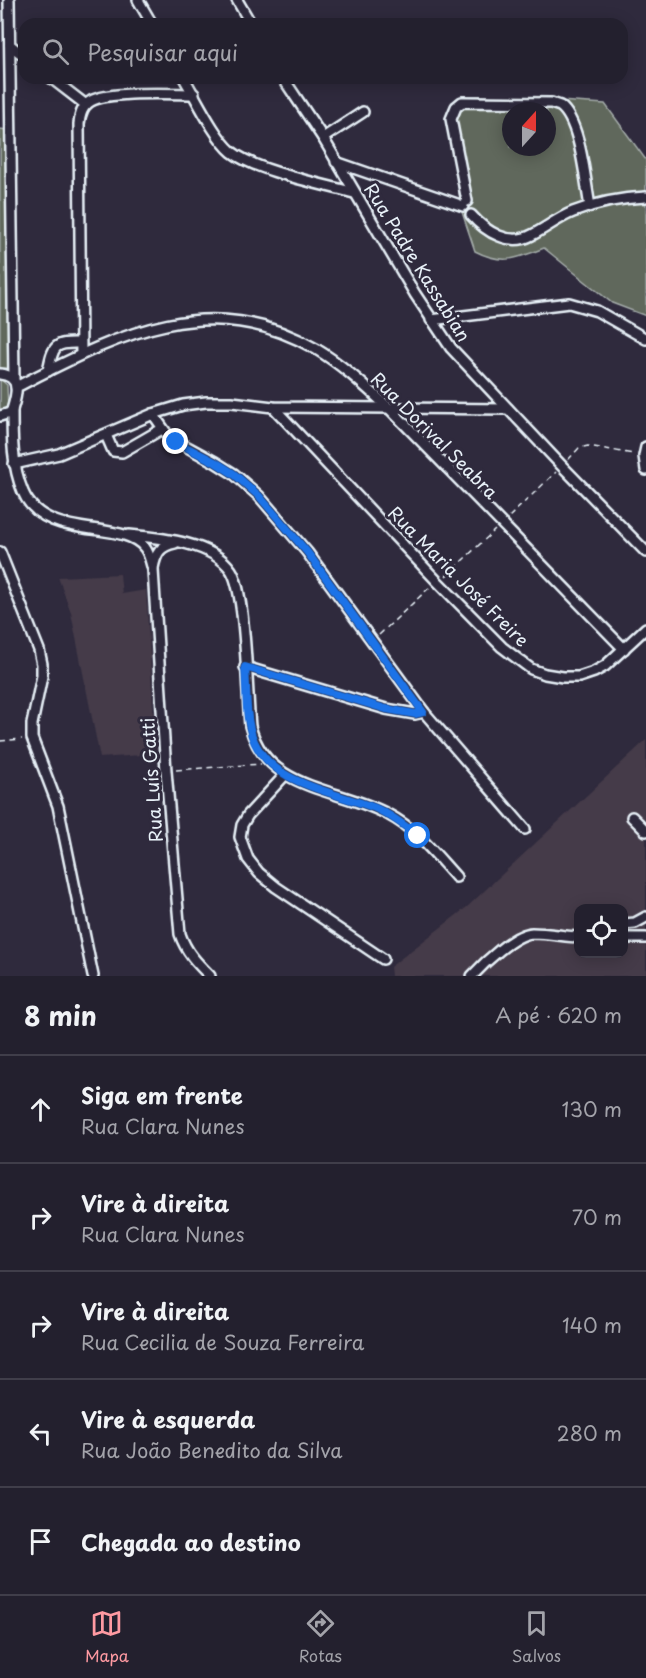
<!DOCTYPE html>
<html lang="pt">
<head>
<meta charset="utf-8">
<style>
  body { margin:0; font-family:"Playpen Sans",sans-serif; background:#2f2d3a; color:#f1f3f6 }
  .controls { position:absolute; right:18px; bottom:18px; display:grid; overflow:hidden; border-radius:12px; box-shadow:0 3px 15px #0003 }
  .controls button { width:54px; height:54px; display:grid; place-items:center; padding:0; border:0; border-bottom:2px solid #403e4a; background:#23202e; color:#f1f3f6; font:30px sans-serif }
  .compass { position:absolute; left:502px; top:102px; width:54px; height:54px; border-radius:50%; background:#23202e; box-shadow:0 3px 15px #0003; rotate:21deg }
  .stop { position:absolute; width:18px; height:18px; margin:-14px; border:4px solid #1a73e8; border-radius:50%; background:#fff }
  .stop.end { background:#1a73e8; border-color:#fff; box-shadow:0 2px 6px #0008 }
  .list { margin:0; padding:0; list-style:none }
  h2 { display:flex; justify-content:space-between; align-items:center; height:78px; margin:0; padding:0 24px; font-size:26px }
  h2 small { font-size:20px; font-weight:400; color:#a3a3aa }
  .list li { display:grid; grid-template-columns:39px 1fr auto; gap:18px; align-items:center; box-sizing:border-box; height:108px; padding:0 24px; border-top:2px solid #403e4a }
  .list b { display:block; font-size:22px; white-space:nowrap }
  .list p { margin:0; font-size:20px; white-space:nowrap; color:#a3a3aa }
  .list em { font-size:20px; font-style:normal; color:#a3a3aa }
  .icon { flex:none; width:33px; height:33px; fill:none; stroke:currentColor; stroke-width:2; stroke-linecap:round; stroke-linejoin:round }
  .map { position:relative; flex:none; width:646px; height:976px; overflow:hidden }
  .search { position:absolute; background:#23202e; box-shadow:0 3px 15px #0003; left:18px; right:18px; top:18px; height:66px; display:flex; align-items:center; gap:15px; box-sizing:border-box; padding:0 21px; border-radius:18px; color:#a3a3aa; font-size:22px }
  .sheet { height:618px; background:#23202e }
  nav { display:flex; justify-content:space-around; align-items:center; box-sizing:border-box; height:84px; border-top:2px solid #403e4a; background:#23202e; font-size:16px; color:#a3a3aa }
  nav a { display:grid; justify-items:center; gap:3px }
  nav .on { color:#ff9aa2 }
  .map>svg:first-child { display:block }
</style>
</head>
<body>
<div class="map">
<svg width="646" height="976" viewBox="0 0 646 976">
  <rect width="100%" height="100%" fill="#2f2a3d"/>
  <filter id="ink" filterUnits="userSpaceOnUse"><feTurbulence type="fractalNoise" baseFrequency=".0167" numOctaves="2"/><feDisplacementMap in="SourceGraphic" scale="12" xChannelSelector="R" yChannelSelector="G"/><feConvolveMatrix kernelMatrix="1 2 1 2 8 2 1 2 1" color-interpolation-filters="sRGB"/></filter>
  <g filter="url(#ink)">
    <g fill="#443a48" fill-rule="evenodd">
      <path d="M120 574 122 594 146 590 156 754 100 758 71 613 58 577Z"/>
      <path d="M646 740V976H391L390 967 467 907ZM578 909H624V954H578Z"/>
    </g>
    <g fill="#61685b" stroke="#a4acaa" stroke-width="1.5" fill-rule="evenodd">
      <path d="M481 96 605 104 646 160V316L612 303 544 248C517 259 502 265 475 251L462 212 447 113 452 102 467 97ZM511 111H547V147H511Z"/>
      <path d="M0 129 7 130 8 368H0Z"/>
      <path d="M0 379 7 385 8 409 0 410Z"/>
    </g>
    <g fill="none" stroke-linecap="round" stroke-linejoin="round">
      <defs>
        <g id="minor">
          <path d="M9 0 14 378"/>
          <path d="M138 0 152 24"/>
          <path d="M237 0 251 24"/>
          <path d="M10 45 24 56"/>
          <path d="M51 78 86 105"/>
          <path d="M184 78C196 98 215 138 232 152 256 171 322 184 354 193"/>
          <path d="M283 78 323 138 415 294 451 348 562 466 646 552"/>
          <path d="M323 138 363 112"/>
          <path d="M336 162 463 206"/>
          <path d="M467 201 451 119 456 107 462 102 551 103C554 104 557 105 560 106 581 121 585 182 590 206"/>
          <path d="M471 215C486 232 510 247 532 235 546 228 558 218 573 212 596 203 621 198 646 197"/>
          <path d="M431 320 569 303 597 311 646 339"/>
          <path d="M81 354 79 124C80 115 82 106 91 101 110 91 171 94 194 94"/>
          <path d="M48 371C53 346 54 342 80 343"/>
          <path d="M0 374C22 376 17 394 12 410L10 413 0 416"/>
          <path d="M16 387C115 337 207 286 316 349 343 365 367 388 390 409L624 649"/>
          <path d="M273 407 438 582 502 647 531 669 545 674 563 677H579L594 672 605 666 646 628"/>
          <path d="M12 410C12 438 12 466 23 492 45 543 123 518 145 548 150 555 151 563 153 570L166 771 180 934C186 952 197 963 210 976"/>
          <path d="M153 414 169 437 215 462 234 474 259 496 307 552 424 712 525 829"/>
          <path d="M106 435 113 451 122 452 162 429"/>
          <path d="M646 447 644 456 646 470"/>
          <path d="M14 464 59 454 153 414 183 405 206 402H232L273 407 508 409"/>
          <path d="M129 535C161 538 212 542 231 570 246 592 247 695 250 726 267 792 339 787 389 815 416 829 436 855 456 877"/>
          <path d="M0 552 39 650 42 664V676L32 724V738L58 806 93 976"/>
          <path d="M153 568C156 553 160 546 175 543"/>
          <path d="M245 667 386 709 415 714 424 712"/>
          <path d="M285 775 248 815 242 825 240 837 248 859 259 873 276 887 383 959"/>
          <path d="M632 817 646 831"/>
          <path d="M624 924 635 923 646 917"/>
          <path d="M624 938H646"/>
          <path d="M472 976C484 963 514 934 532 933 547 933 563 936 578 937"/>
        </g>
      </defs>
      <use href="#minor" stroke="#e8f1f8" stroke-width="14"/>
      <g stroke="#e8f1f8" stroke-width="1.5" stroke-dasharray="6 4.5" stroke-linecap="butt">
        <path d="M568 460 579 448 588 446 634 454"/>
        <path d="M509 517 556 472"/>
        <path d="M446 576 495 530"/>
        <path d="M379 635 430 587"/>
        <path d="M0 741 22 739"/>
        <path d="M176 770 261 764"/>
      </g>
      <use href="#minor" stroke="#2f2a3d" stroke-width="9"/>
    </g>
  </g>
  <g fill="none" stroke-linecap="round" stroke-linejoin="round" filter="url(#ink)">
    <path stroke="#1a73e8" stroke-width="8" d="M176 442 215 462 234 474 259 496 307 552 423 712 415 714 386 709 245 667C247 689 245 715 252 736 269 785 333 791 375 808 391 815 404 825 418 836"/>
  </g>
  <g text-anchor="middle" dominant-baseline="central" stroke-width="6" stroke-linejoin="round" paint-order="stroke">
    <g font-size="18" fill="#e8f1f8" stroke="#2f2a3d">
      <text transform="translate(418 262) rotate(58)">Rua Padre Kassabian</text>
      <text transform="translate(435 435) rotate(45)">Rua Dorival Seabra</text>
      <text transform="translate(459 576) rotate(45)">Rua Maria José Freire</text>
      <text transform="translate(151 780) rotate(-94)">Rua Luís Gatti</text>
    </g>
  </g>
</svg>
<div class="controls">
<button><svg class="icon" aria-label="locate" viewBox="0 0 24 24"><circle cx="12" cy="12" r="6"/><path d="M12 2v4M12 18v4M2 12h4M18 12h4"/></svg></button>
</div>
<svg class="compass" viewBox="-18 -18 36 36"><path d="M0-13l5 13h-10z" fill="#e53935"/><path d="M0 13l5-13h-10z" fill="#a3a3aa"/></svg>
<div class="stop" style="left:418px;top:836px"></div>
<div class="stop end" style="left:176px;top:442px"></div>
<div class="search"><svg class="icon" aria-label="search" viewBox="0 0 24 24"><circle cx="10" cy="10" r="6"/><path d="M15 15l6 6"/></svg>Pesquisar aqui</div>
</div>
<section class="sheet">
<h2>8 min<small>A pé · 620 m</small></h2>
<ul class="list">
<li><svg class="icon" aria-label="ahead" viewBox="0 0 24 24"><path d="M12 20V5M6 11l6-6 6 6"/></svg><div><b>Siga em frente</b><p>Rua Clara Nunes</p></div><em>130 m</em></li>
<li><svg class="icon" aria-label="right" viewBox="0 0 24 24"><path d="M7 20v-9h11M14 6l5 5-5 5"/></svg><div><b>Vire à direita</b><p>Rua Clara Nunes</p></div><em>70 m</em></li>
<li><svg class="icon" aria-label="right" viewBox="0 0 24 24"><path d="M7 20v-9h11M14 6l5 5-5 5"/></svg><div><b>Vire à direita</b><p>Rua Cecilia de Souza Ferreira</p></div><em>140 m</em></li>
<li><svg class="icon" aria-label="left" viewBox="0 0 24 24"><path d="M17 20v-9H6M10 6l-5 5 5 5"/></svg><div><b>Vire à esquerda</b><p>Rua João Benedito da Silva</p></div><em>280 m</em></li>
<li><svg class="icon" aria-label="arrive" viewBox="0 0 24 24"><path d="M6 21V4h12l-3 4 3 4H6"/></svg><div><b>Chegada ao destino</b></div></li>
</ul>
</section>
<nav>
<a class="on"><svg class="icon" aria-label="map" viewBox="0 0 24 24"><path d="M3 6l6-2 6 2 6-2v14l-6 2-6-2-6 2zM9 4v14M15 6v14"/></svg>Mapa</a>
<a><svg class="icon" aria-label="directions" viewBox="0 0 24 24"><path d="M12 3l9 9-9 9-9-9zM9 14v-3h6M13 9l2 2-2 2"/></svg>Rotas</a>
<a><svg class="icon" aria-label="saved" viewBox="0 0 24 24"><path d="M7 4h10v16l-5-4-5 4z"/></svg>Salvos</a>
</nav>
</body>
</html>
